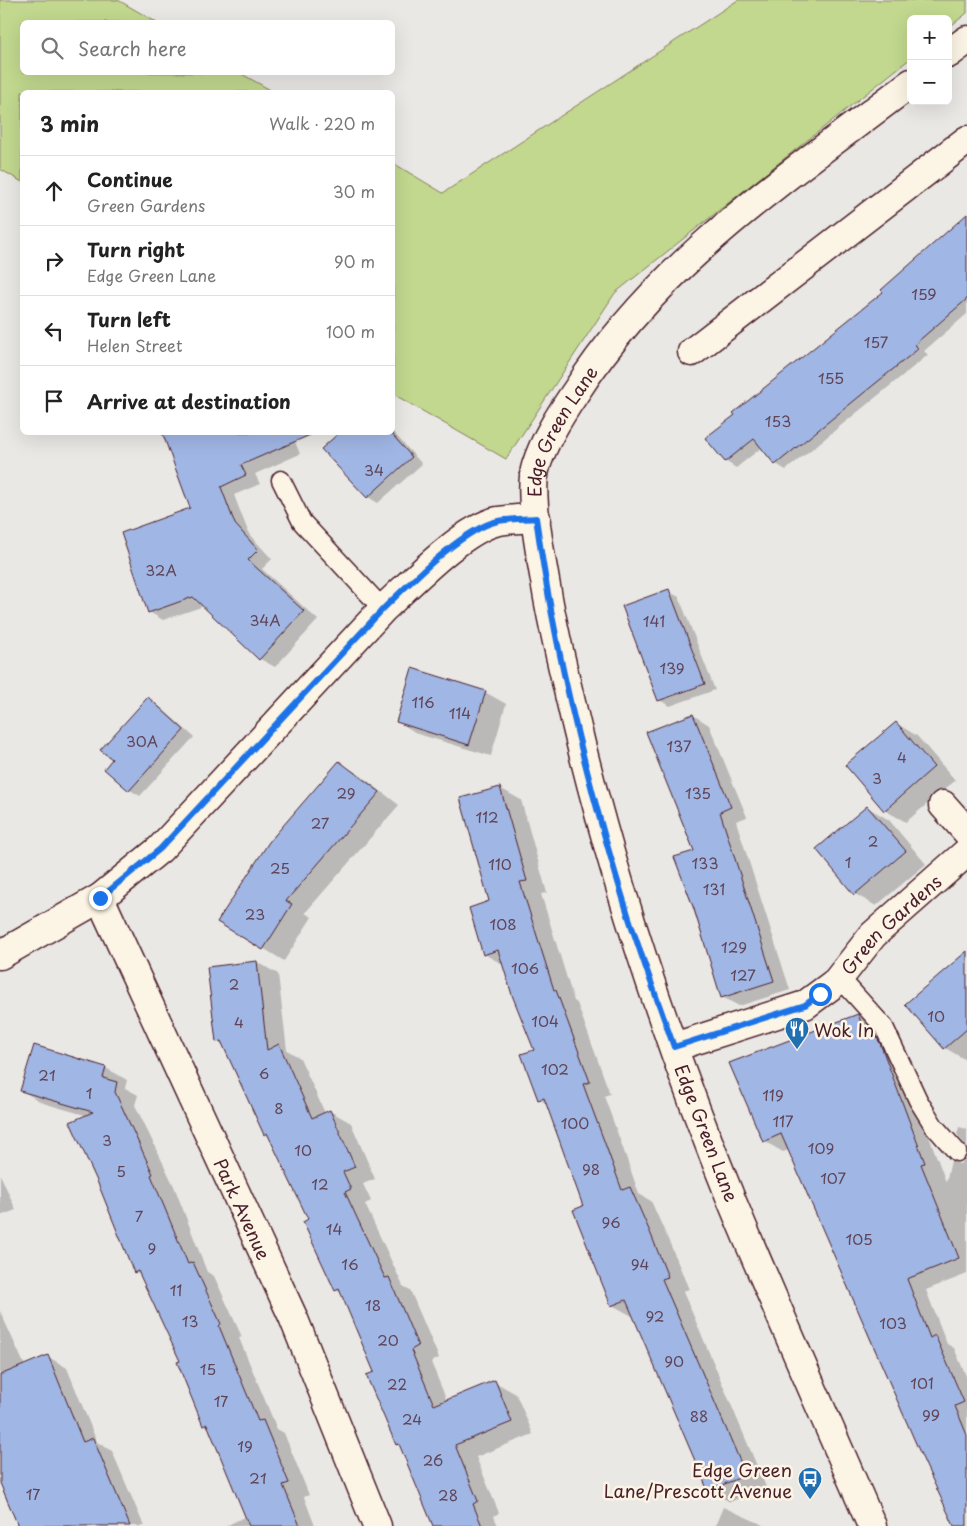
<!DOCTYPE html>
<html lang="en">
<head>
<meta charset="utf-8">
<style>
  body { margin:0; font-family:"Playpen Sans",sans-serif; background:#f6f6f6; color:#222 }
  .controls { position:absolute; right:15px; top:15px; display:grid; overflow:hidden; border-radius:8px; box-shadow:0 5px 20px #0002 }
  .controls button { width:45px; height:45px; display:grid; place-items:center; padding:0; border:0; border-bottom:1px solid #e0e0e0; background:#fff; color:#222; font:25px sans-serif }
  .stop { position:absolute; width:15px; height:15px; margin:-11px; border:4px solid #1a73e8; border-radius:50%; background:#fff }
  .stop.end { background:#1a73e8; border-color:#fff; box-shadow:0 1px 5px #0008 }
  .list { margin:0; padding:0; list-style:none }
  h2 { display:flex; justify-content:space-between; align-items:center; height:65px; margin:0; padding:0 20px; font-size:21px }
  h2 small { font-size:16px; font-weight:400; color:#767676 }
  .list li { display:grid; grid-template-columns:32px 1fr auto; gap:15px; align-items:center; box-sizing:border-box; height:70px; padding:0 20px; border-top:1px solid #e0e0e0 }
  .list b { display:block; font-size:19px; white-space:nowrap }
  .list p { margin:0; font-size:16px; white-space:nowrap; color:#767676 }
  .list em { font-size:16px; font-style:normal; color:#767676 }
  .icon { flex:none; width:28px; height:28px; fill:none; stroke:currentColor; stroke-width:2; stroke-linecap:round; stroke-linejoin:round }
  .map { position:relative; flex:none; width:967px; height:1526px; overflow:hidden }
  .search { position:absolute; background:#fff; box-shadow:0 5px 20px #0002; left:20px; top:20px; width:375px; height:55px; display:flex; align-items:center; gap:12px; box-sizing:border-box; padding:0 18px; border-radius:8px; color:#767676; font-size:19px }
  .panel { position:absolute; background:#fff; box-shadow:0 5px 20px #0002; left:20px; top:90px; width:375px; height:345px; border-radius:8px }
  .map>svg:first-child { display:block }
</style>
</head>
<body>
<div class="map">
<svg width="967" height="1526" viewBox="0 0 967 1526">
  <rect width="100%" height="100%" fill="#eae8e5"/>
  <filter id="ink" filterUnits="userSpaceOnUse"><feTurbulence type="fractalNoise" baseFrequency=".02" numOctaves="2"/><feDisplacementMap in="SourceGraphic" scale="10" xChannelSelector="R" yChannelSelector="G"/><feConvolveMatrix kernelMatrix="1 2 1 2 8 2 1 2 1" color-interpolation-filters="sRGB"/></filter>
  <g filter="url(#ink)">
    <g fill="#c1d88e" stroke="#867c5c">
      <path d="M0 0H118L156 22H22V72L240 73 274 92H22V182L0 169Z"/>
      <path d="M738 0H967V13L948 28V19H911V58L615 293 506 459 393 394V163L443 193Z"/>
    </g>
    <g fill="#0003">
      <path d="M967 216V314L924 351 928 355 786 470 776 464 761 448 736 468 725 461 885 292Z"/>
      <path d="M392 431 422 464 378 503 368 497 341 432Z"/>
      <path d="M163 432H291L300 454 255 474 260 484 234 495 249 534 272 559 262 569 318 620 275 667 260 659 204 606 163 620 149 612 192 509Z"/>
      <path d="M668 591 679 597 715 690 670 706 659 700Z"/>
      <path d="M485 692 506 704 491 756 418 734 397 721Z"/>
      <path d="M148 699 158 705 194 737 140 796 130 790 105 768 113 759Z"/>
      <path d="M693 715 709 725 747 817 736 821 790 990 739 1006 722 997 676 858 696 851Z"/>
      <path d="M896 723 917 736 955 780 906 822 884 810Z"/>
      <path d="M340 763 360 775 399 805 305 913 312 917 284 961 219 921Z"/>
      <path d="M500 788 521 800 547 893 541 894 574 1001 577 1003 610 1094 604 1096 624 1151 639 1194 651 1201 671 1246 689 1289 683 1291 766 1487 730 1502 709 1490 634 1317 612 1305 584 1207 547 1104 539 1099 536 1051 504 965 484 954Z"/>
      <path d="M867 807 889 820 926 864 876 906 855 894Z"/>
      <path d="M967 956V1059L966 1060 945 1048Z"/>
      <path d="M257 962 278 974 287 1050 300 1058 325 1113 330 1111 351 1123 375 1179 363 1184 371 1201 365 1204 403 1286 410 1290 439 1358 431 1362 447 1401 495 1382 516 1394 533 1434 476 1457 499 1513 494 1516 498 1526H434L402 1447 397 1444 376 1373 343 1294 336 1290 310 1220 270 1137 265 1134 225 1046 217 1041Z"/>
      <path d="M858 1016 878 1027 899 1056 946 1182 951 1161 960 1164 967 1157V1274L926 1290 947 1344 954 1348 967 1378V1487L879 1353 875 1351 815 1206 789 1150 783 1152 764 1141Z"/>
      <path d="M106 1068 127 1080 125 1088 138 1095 135 1105 174 1186 207 1272 214 1276 242 1337 239 1338 277 1429 284 1433 309 1495 304 1497 315 1526H226L246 1516 210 1429 204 1425 181 1362 142 1276 135 1272 98 1180 88 1116 43 1103 22 1091Z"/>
      <path d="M959 1127 967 1129V1148L957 1134Z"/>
      <path d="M0 1174 16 1210 0 1216Z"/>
      <path d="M0 1311 25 1366 47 1356 67 1368 97 1442 112 1451 144 1526H19L0 1482Z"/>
      <path d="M723 1507 759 1523 764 1526H715Z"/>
    </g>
    <g fill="#a0b6e4" stroke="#4a1f2b">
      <path d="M967 214V299L915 344 918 349 775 465 754 439 725 462 705 438 735 415 733 413 883 292 881 290Z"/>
      <path d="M162 432H317L241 465 246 475 221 487 235 524 258 550 248 560 304 611 259 660 193 597 148 613 121 533 190 508Z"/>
      <path d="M340 432H390L412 457 367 498 321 449Z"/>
      <path d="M669 589 705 684 658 701 622 606Z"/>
      <path d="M412 668 486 691 469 745 396 722Z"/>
      <path d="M148 697 184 730 129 791 104 769 112 759 100 750Z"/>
      <path d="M693 714 731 807 720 812 774 981 721 998 694 909 674 857 694 851 646 732Z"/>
      <path d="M896 722 934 767 884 811 845 765Z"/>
      <path d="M339 761 380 792 286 901 292 904 263 950 217 922 269 842Z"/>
      <path d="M500 787 527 881 520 882 554 990H556L590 1082 583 1084 603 1138 622 1190 630 1187 650 1232 668 1277 662 1279 746 1475 708 1491 626 1300 611 1306 573 1210 583 1206 544 1098 538 1100 521 1054 534 1050 512 995 498 950 483 955 469 908 489 901 460 798Z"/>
      <path d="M867 806 906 851 854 895 816 849Z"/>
      <path d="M967 951V1029L944 1049 905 1004Z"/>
      <path d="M257 961 267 1050 279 1044 312 1118 330 1110 355 1167 343 1172 351 1189 345 1192 385 1278 389 1277 418 1346 411 1350 434 1405 495 1380 512 1422 455 1445 478 1501 473 1504 482 1526H433L399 1444 396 1445 366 1375 374 1372 339 1289 335 1291 303 1222 308 1219 267 1133 264 1135 221 1041 216 1042 207 967Z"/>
      <path d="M858 1014 866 1036 873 1031 880 1043 925 1163 921 1164 959 1258 907 1279 930 1338 935 1335 964 1402 955 1406 967 1435V1526H954L921 1455 781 1134 763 1142 729 1063Z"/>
      <path d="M34 1045 106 1067 103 1078 117 1082 115 1092 153 1174 151 1175 188 1264 193 1262 221 1324 219 1326 258 1421 263 1420 289 1483 283 1485 300 1526H249L207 1424 203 1426 177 1362 180 1361 138 1271 134 1273 97 1181 70 1122 93 1112 20 1091Z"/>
      <path d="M48 1355 83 1442 93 1438 130 1526H18L0 1483V1375Z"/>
    </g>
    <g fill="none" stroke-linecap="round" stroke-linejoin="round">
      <defs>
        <g id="service">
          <path d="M281 480 302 522 383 609"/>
          <path d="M839 977 884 1027 918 1100 934 1126 957 1152"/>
        </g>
        <g id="minor">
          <path d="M692 352 967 140"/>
          <path d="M943 805 967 832"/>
          <path id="s1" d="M100 898 293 1317 377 1526"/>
          <path d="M0 955 100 898 160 849 383 609C410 584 462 529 498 521 510 519 524 519 536 518"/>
          <path id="s2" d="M674 1047 805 1005 836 982 873 935 967 852"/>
        </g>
        <g id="tertiary">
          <path d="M948 54 967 40"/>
          <path id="s3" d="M872 1526C826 1419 778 1312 733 1204 670 1049 616 890 577 728 567 685 556 642 548 598 543 567 527 493 536 466 544 440 560 415 575 393 660 260 788 177 911 83"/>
        </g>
      </defs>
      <use href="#service" stroke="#4a1f2b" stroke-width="21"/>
      <use href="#minor" stroke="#4a1f2b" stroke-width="31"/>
      <use href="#tertiary" stroke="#4a1f2b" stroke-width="31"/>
      <use href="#service" stroke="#fcf5e5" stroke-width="18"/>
      <use href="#minor" stroke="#fcf5e5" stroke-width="28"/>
      <use href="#tertiary" stroke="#fcf5e5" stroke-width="28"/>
    </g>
  </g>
  <g fill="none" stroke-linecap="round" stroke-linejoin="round" filter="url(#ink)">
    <path stroke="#1a73e8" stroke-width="6" d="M100 898 160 849 383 609C410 583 462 529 498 521 510 519 524 519 536 518 555 653 588 787 629 918 643 961 659 1004 674 1047L805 1005 820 994"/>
  </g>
  <defs>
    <symbol id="restaurant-pin" viewBox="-11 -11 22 30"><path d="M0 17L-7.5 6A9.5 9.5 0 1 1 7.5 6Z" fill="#1f6fb2" stroke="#fcf5e5"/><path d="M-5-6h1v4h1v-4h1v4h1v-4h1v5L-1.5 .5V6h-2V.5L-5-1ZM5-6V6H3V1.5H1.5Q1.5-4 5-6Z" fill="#fff"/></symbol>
    <symbol id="bus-pin" viewBox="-11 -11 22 30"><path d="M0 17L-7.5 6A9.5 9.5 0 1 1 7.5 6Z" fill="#1f6fb2" stroke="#fcf5e5"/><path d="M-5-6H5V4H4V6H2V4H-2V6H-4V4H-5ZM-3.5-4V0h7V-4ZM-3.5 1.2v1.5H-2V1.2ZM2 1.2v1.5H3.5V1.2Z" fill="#fff"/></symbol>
  </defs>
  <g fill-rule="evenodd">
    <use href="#restaurant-pin" x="783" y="1015" width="28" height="38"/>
    <use href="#bus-pin" x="796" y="1465" width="28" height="38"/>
  </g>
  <g text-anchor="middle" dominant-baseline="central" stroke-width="5" stroke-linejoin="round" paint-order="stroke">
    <g font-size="15" fill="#604559">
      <text x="924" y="293">159</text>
      <text x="876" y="341">157</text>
      <text x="831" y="377">155</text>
      <text x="778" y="420">153</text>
      <text x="374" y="469">34</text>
      <text x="161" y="569">32A</text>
      <text x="265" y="619">34A</text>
      <text x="654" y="620">141</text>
      <text x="672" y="667">139</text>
      <text x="423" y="701">116</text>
      <text x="460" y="712">114</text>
      <text x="142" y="740">30A</text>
      <text x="679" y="745">137</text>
      <text x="902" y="756">4</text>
      <text x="877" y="777">3</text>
      <text x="346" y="792">29</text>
      <text x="698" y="792">135</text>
      <text x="487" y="816">112</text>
      <text x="320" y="822">27</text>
      <text x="873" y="840">2</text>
      <text x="848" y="861">1</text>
      <text x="705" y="862">133</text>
      <text x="500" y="863">110</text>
      <text x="280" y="867">25</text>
      <text x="714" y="888">131</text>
      <text x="255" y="913">23</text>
      <text x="503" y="923">108</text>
      <text x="734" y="946">129</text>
      <text x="525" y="967">106</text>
      <text x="743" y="974">127</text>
      <text x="234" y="983">2</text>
      <text x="936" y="1015">10</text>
      <text x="545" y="1020">104</text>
      <text x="239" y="1021">4</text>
      <text x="555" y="1068">102</text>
      <text x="264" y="1072">6</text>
      <text x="47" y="1074">21</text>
      <text x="89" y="1092">1</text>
      <text x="773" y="1094">119</text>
      <text x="279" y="1107">8</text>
      <text x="783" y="1120">117</text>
      <text x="575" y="1122">100</text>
      <text x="107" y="1139">3</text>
      <text x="821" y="1147">109</text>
      <text x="303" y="1149">10</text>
      <text x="591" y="1168">98</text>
      <text x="121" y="1170">5</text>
      <text x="833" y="1177">107</text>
      <text x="320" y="1183">12</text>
      <text x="139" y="1215">7</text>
      <text x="611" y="1221">96</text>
      <text x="334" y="1228">14</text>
      <text x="859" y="1238">105</text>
      <text x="152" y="1247">9</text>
      <text x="350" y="1263">16</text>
      <text x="640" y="1263">94</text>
      <text x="176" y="1289">11</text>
      <text x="373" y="1304">18</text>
      <text x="655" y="1315">92</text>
      <text x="190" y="1320">13</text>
      <text x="893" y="1322">103</text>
      <text x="388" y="1339">20</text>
      <text x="674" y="1360">90</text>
      <text x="208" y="1368">15</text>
      <text x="922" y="1382">101</text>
      <text x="397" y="1383">22</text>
      <text x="221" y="1400">17</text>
      <text x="931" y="1414">99</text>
      <text x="699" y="1415">88</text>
      <text x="412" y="1418">24</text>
      <text x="245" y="1445">19</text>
      <text x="433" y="1459">26</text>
      <text x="258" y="1477">21</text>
      <text x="33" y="1493">17</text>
      <text x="448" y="1494">28</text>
    </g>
    <g font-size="18" fill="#4a1f2b" stroke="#fcf5e5">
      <text stroke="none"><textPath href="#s3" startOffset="1160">Edge Green Lane</textPath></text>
      <text stroke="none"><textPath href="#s2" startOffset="256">Green Gardens</textPath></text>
      <text transform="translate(707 1133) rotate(69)">Edge Green Lane</text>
      <text stroke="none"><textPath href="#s1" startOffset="342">Park Avenue</textPath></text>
    </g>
    <g font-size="18" fill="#4a1f2b" stroke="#fcf5e5" text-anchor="start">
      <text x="814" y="1029">Wok In</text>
      <text x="792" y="1469" text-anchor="end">Edge Green<tspan x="792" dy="21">Lane/Prescott Avenue</tspan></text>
    </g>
  </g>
</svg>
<div class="controls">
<button>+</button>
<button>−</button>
</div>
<div class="stop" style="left:820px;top:994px"></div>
<div class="stop end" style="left:100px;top:898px"></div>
<div class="search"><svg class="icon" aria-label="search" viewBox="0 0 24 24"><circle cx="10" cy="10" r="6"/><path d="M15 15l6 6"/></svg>Search here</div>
<section class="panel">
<h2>3 min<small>Walk · 220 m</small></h2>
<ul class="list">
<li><svg class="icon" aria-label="ahead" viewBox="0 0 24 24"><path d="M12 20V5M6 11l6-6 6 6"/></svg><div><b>Continue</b><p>Green Gardens</p></div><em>30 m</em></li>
<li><svg class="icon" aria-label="right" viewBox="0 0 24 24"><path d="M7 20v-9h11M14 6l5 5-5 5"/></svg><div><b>Turn right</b><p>Edge Green Lane</p></div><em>90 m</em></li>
<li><svg class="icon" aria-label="left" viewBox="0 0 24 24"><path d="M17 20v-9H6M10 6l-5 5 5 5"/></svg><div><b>Turn left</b><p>Helen Street</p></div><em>100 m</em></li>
<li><svg class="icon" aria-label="arrive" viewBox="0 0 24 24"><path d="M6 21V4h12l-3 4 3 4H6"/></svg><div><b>Arrive at destination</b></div></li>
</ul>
</section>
</div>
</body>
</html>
